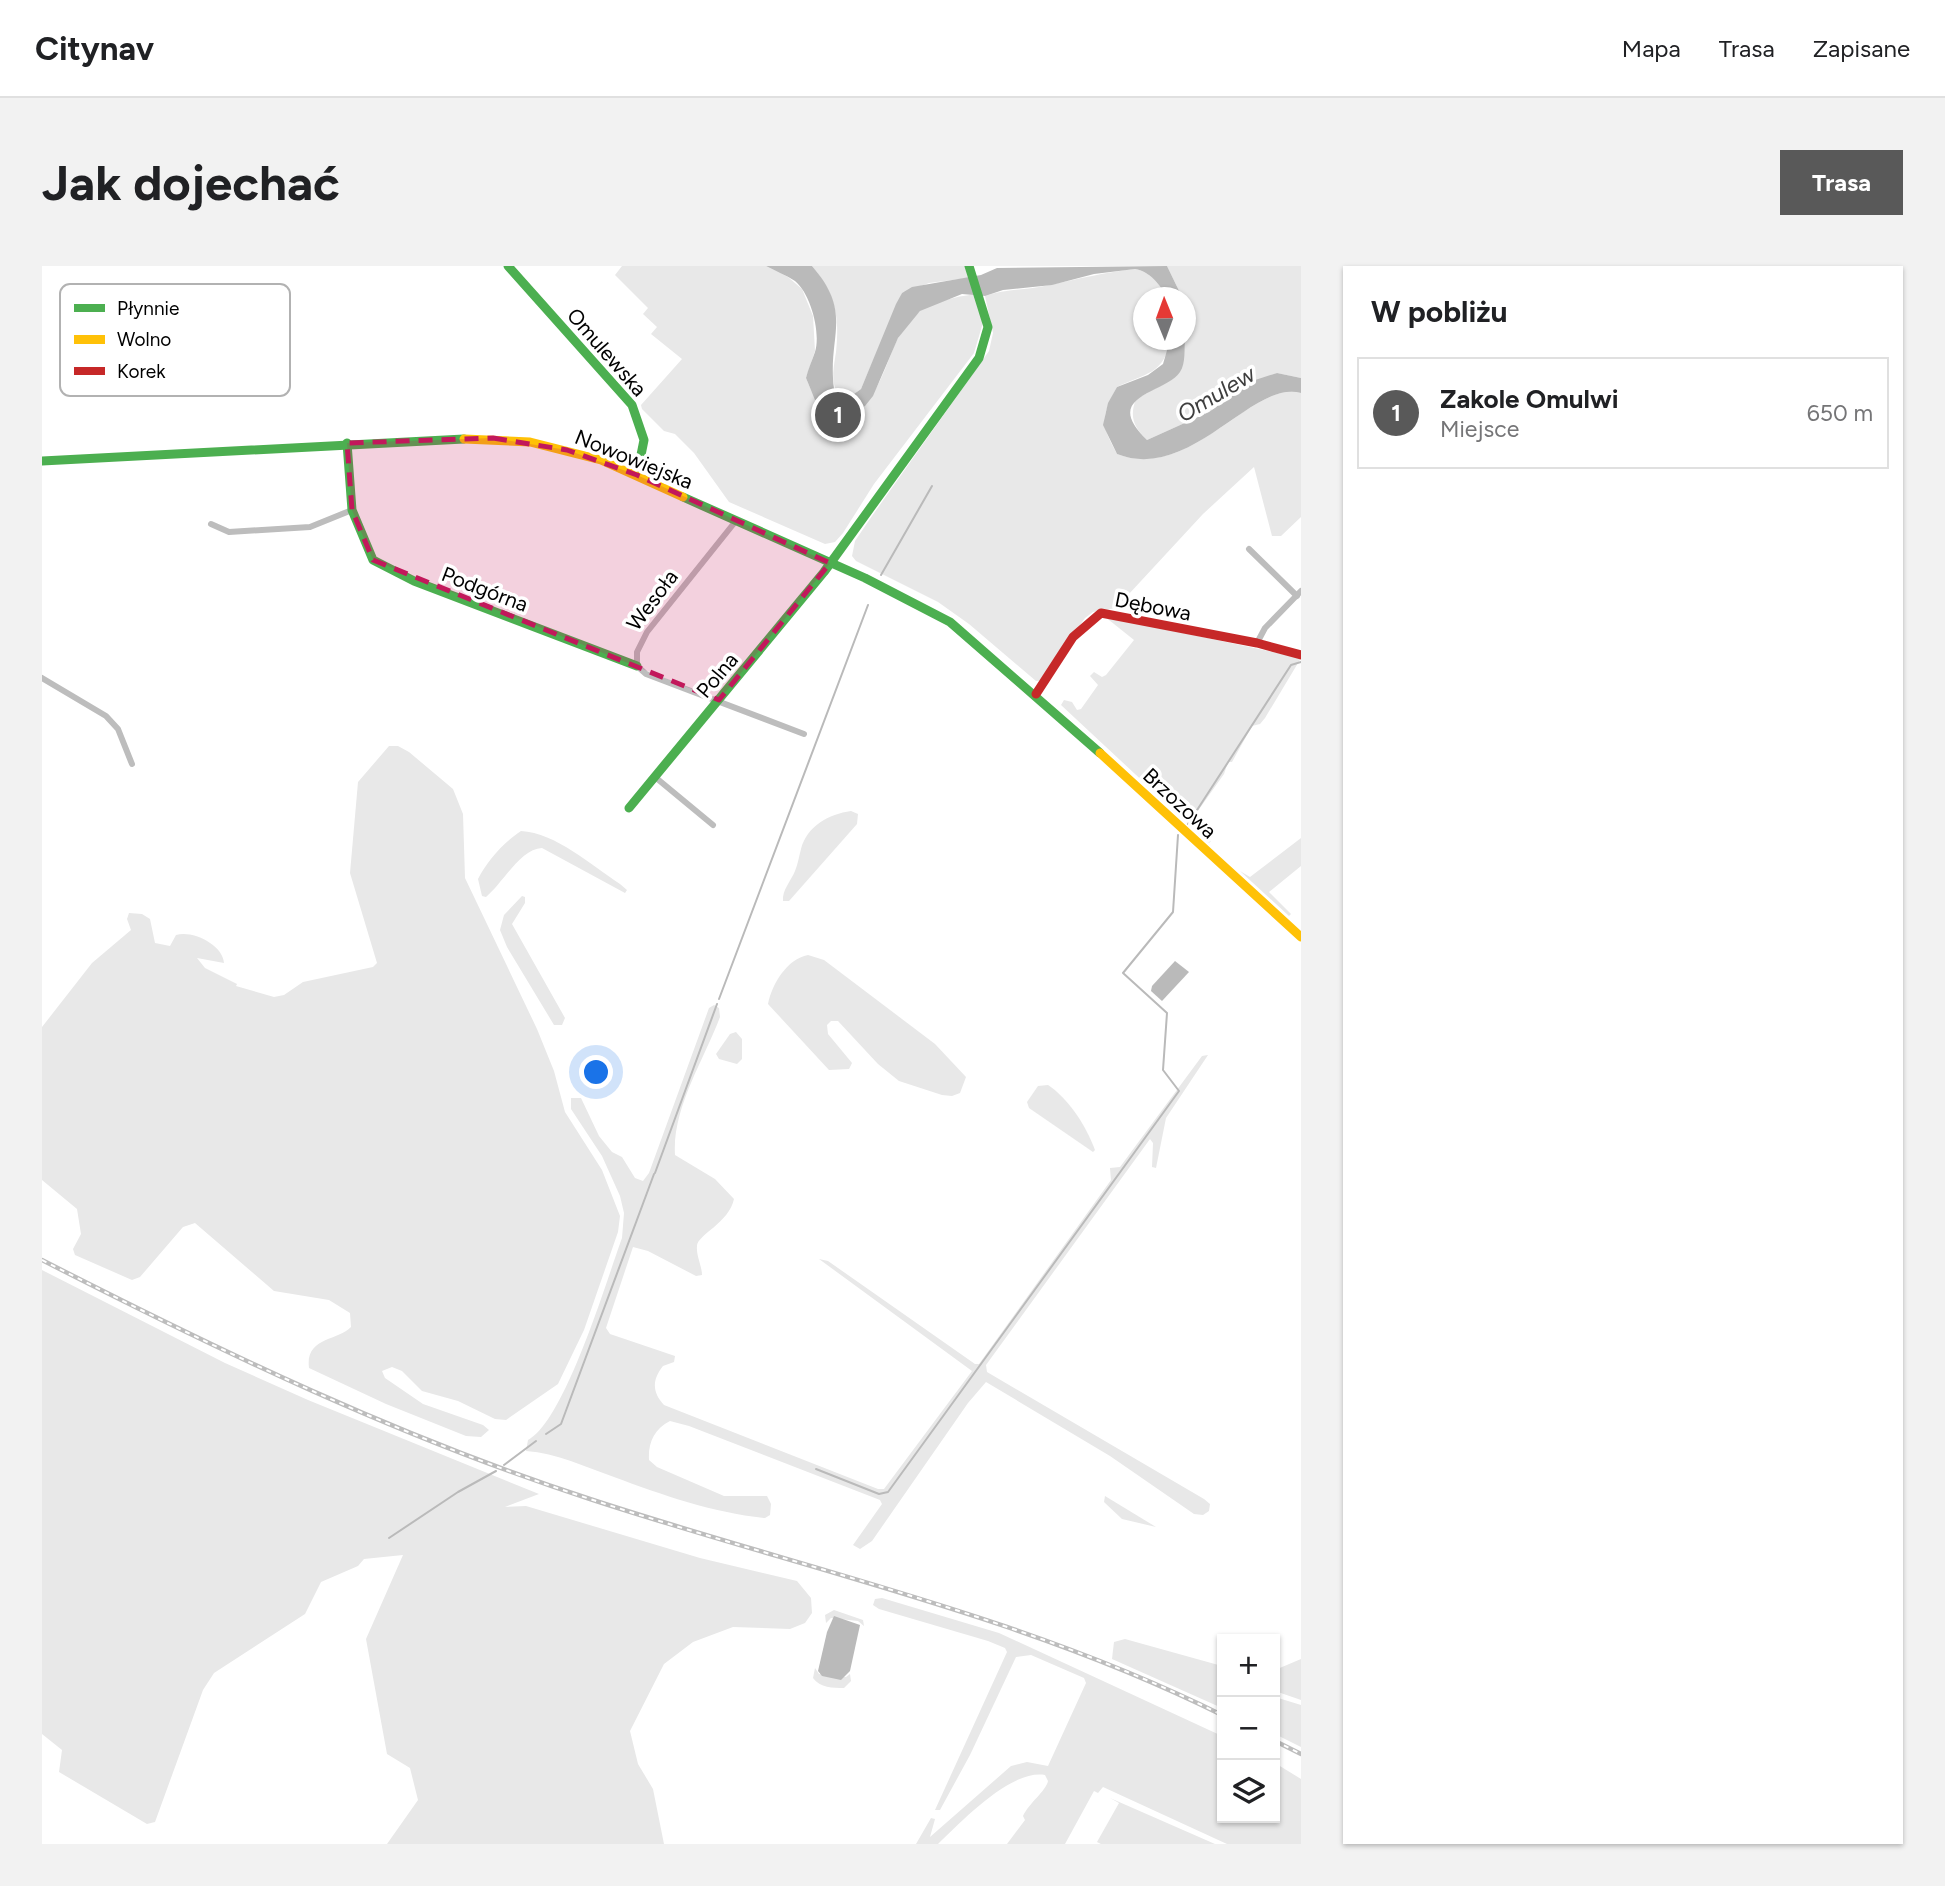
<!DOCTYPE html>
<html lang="pl">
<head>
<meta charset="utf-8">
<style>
  body { margin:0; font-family:Figtree,sans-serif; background:#f2f2f2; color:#202124 }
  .controls { position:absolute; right:21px; bottom:21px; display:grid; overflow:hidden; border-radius:0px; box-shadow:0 2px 5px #0004 }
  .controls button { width:63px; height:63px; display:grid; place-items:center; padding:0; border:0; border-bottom:2px solid #e0e0e0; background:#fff; color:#202124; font:35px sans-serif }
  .compass { position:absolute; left:1091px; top:21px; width:63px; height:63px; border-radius:50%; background:#fff; box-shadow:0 2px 5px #0004; rotate:359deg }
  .you { position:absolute; left:555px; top:807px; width:24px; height:24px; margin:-18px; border:5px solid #fff; border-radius:50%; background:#1a73e8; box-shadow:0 0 0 10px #1a73e833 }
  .badge { display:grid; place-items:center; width:46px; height:46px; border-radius:50%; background:#595959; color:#fff; font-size:23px; font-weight:700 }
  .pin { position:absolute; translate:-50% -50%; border:4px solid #fff; box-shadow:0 2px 7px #0006 }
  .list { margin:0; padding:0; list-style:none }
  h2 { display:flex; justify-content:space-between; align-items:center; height:91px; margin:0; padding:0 28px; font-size:30px }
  h2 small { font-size:23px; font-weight:400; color:#757577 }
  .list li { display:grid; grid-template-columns:46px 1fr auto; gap:21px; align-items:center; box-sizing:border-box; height:112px; margin:0 14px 14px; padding:0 14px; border:2px solid #e0e0e0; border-radius:0px }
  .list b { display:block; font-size:26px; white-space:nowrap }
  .list p { margin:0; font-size:23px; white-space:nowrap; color:#757577 }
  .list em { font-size:23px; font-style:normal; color:#757577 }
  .icon { flex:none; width:38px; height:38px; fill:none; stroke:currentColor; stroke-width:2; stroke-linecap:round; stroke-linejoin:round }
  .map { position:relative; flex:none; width:1259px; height:1578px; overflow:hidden; border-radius:0px }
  header { display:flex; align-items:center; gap:42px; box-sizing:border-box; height:98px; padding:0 35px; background:#fff; border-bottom:2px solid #e0e0e0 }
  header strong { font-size:33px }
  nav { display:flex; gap:38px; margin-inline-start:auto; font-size:24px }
  .intro { display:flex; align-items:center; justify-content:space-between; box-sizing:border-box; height:168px; padding:0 42px }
  h1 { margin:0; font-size:49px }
  .button { padding:18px 32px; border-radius:0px; background:#595959; color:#fff; font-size:24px; font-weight:700 }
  main { display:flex; gap:42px; padding:0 42px }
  aside { flex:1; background:#fff; border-radius:0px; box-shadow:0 2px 5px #0004 }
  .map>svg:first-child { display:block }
</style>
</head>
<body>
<header>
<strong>Citynav</strong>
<nav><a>Mapa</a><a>Trasa</a><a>Zapisane</a></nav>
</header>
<div class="intro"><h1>Jak dojechać</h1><a class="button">Trasa</a></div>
<main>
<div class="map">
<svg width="1259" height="1578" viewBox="0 0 1259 1578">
  <rect width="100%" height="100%" fill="#fff"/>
  <g fill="#e8e8e8">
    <path d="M580 0H724L746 11 760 23 771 50 773 85 764 112C770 127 776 143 794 147 830 155 843 100 854 76 858 67 869 54 877 46 884 38 921 28 932 29L940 48V60L932 87 832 218 801 267 793 276 783 278 687 236 652 187 633 168 622 165 600 143 599 139 640 93 609 68 615 61 601 48 606 42 573 9Z"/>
    <path d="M770 0H925L926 12 887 17 860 27 819 123 812 128H796C788 115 792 100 794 86 798 51 793 27 770 0Z"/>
    <path d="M1125 0H1259V112L1235 107 1200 121 1167 146 1105 174C1092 161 1087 151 1094 133L1129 114 1141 96 1143 32 1140 31Z"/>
    <path d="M1093 3C1107 5 1119 19 1124 31L1101 32V74H1128C1122 109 1103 107 1075 121 1059 153 1058 156 1075 188 1150 216 1210 113 1259 127V251L1239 270H1230L1212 201 1161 248 1074 342 1051 346 1043 352 997 415H994L927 358 896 336 814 295 810 290 813 275 830 250 947 85 951 67 943 30C964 23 985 24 1007 19 1036 13 1064 6 1093 3Z"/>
    <path d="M1062 350 1259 392 1223 452 1218 458 1210 460 1190 496H1186L1182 508 1148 556 1169 575 1167 577 1019 439 1022 434 1030 436 1035 444 1039 443 1056 419 1048 410 1052 406 1060 411 1064 409 1092 374Z"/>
    <path d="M347 480H356L367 486 411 523 421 548 423 612 495 763 512 805 523 846 560 904 578 950 576 966 542 1064 516 1118 464 1154 453 1153 416 1135 380 1125 360 1105 350 1101 340 1105 343 1112 381 1138 441 1159 447 1164 439 1171 424 1170 344 1138 267 1102C263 1071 296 1075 309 1061L308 1047 287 1034 232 1025 153 957 141 961 98 1011 90 1014 33 989 31 983 39 968 35 943 0 914V761L50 697 89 664 85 653 87 647 100 648 108 653 113 677 128 680 134 669C151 664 181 679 182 697L155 692 163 702 195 718 194 720 232 731 242 729 261 716 331 701 335 697 308 607 316 516Z"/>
    <path d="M809 545 816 548 815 558 747 635H741C740 624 749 615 753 605 756 598 757 590 759 583 765 560 787 548 809 545Z"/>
    <path d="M479 565C514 567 549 599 578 618L585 624 583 627 500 582C478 583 461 617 444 631L440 630 436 613C445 595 462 576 479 565Z"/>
    <path d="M1259 572V600L1227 626 1249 648 1247 650 1198 605 1208 611Z"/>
    <path d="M480 630 483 631V637L470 658 523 752 520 759H512L465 681 458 664 462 649Z"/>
    <path d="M766 689 782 694 893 778 924 811 918 827 910 830 900 829 857 815 836 798 796 755H789L785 759 786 768 810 797 807 803 787 804 726 738C730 718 745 693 766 689Z"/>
    <path d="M672 739 677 742 678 751C662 794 630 842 633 889L673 913 692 933C687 957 655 969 655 980 654 990 660 1000 660 1009L654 1010 606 985 591 981 564 1062 568 1068 633 1090 632 1096 621 1100C610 1114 610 1126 622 1139L836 1223H842L930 1105 777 993 786 995 933 1098H937L1069 914 1068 902 1078 901 1160 790 1166 789 1124 852 1114 902 1110 901 1111 877 1108 873 944 1099 945 1106 1162 1233 1168 1238 1167 1245 1161 1249 1152 1248 1068 1190 944 1116 926 1137 830 1275 818 1283 811 1279 840 1238 838 1234 647 1160 628 1155C612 1163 606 1177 607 1194L615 1201 682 1230H725L729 1238 728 1249 723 1252C672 1247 620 1229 572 1211 543 1201 515 1187 484 1185L486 1174C523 1154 564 1016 580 972L582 947 578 930 560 890 529 843V832H539L557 870 570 886 580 891 593 912 601 915 607 907 667 742Z"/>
    <path d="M694 766 700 773V793L695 798 677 793 674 788 688 768Z"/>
    <path d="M1006 819C1027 833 1044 860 1053 884L1051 886 987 842 985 836 996 820Z"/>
    <path d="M0 1004 183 1097 266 1134 497 1228 463 1241 484 1240 658 1292 755 1315 769 1332 770 1347 763 1357 748 1363 691 1361 651 1376 622 1398 588 1465 596 1498 611 1523 622 1578H345L376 1534 368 1502 345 1488 324 1373 361 1289 322 1293 316 1300 279 1316 263 1348 172 1407 161 1424 113 1556 105 1558 17 1506 20 1484 0 1468Z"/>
    <path d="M1063 1230 1114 1261 1080 1253 1062 1236Z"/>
    <path d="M840 1332 957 1367 1180 1470V1552H1233V1497L1259 1513V1578H1185L1061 1521 1056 1527 1052 1525 1023 1578H965L983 1554 981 1550C987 1537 1004 1525 1006 1515L1003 1509C969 1503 920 1555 896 1578H874L889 1552 893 1553 888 1571 969 1500 985 1496 1006 1500 1044 1417 1042 1412 989 1389 974 1391 928 1489 898 1544H893L965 1386 963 1382 946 1375 837 1343 831 1339 833 1333Z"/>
    <path d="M792 1344 821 1354 822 1360 816 1355 789 1352 784 1357 783 1349Z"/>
    <path d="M1083 1373 1180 1400V1442L1070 1393 1072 1376Z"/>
    <path d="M1259 1393V1434L1233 1425V1404Z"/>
    <path d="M773 1402 777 1408 804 1411 808 1408 809 1415 802 1422C791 1422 778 1422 771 1412Z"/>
    <path d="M1233 1431 1259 1439V1481L1233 1468Z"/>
    <path d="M1068 1532 1173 1578H1059L1055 1576 1077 1537Z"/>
  </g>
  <g fill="#bababa">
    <path d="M724 0H770C812 48 785 70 792 123L796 128H812L819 123 854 38 860 27 870 21 939 9 955 2 1125 0 1140 31H1124C1119 19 1107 5 1093 3L1052 8 1010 19 961 24 943 30 920 28 878 45 856 72 831 130 823 140 808 148 791 146 773 134 764 112C766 103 770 95 773 86 779 67 769 28 753 15 744 9 733 5 724 0Z"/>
    <path d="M1128 74H1143C1142 83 1144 97 1138 106 1123 128 1058 129 1105 174L1167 146 1210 115 1235 107 1259 112V127C1210 113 1149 217 1075 188L1061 159 1066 137 1075 121 1106 109 1121 98Z"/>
    <path d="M1133 695 1147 706 1120 735 1109 725 1110 720Z"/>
    <path d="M792 1350 818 1359 808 1405 799 1414 780 1410 776 1405 785 1366Z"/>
  </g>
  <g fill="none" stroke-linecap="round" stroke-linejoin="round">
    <g stroke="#bababa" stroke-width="2">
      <path d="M839 309 890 220"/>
      <path d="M1146 558 1249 399 1259 396"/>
      <path d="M677 733 826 339"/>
      <path d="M613 907 675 738"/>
      <path d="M504 1168 519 1158 612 908"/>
      <path d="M462 1199 494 1175"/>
      <path d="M774 1203 837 1228 846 1226 1137 825 1121 804 1125 747 1081 707 1131 646 1136 569"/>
      <path d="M347 1272 416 1226 454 1205"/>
    </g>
    <g stroke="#bdbdbd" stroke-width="6">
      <path d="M693 256 605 366 595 386V400L604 408 762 468"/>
      <path d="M169 258 187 266 268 261 310 244"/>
      <path d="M1207 283 1255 330"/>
      <path d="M1215 377 1223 362 1259 325"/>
      <path d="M0 412 64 450 76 463 90 498"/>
      <path d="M613 511 671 559"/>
    </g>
    <g stroke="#4caf50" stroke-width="9">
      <path d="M466 0 590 139 602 174 595 209"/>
      <path d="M305 177 310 244 331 294 372 315 595 400"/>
      <path d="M0 195 422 173"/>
      <path d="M641 231 823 312 908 356 1058 487"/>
      <path d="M587 542 782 306 937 92 946 61 927 0"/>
    </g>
    <g stroke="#ffc107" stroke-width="9">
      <path d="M422 173 488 176 559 194 641 231"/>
      <path d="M1058 487 1259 671"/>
    </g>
    <path stroke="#c62828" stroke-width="9" d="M994 428 1031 371 1059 347 1215 377 1259 389"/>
    <defs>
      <g id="rail">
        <path d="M0 994C178 1085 357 1171 548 1233 758 1302 982 1350 1180 1449"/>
        <path d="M1233 1475 1259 1488"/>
      </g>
    </defs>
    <use href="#rail" stroke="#bdbdbd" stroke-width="4.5"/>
    <use href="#rail" stroke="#fff" stroke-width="2" stroke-dasharray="5" stroke-linecap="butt"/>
  </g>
  <path fill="#c2185b" fill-opacity="0.2" stroke="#c2185b" stroke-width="5" stroke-dasharray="14 9" stroke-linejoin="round" d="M451 172 525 184 595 209 788 297 677 434 331 294 310 244 305 177Z"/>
  <g text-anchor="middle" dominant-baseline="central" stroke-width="7" stroke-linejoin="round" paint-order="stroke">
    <g font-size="21" fill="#000" stroke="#fff">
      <text transform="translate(565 86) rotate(49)">Omulewska</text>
      <text transform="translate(592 193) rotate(22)">Nowowiejska</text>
      <text transform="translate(443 323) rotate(21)">Podgórna</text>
      <text transform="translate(610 334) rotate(-53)">Wesoła</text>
      <text transform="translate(1111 340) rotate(11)">Dębowa</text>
      <text transform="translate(675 409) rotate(-50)">Polna</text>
      <text transform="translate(1138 537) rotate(43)">Brzozowa</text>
    </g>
    <g font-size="23" font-style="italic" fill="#3e3e3e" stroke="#fff">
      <text transform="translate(1174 128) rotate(-31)">Omulew</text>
    </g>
  </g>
  <rect x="18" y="18" width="230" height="112" rx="10" fill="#fff" stroke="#b2b2b2" stroke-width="2"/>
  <rect x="32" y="38" width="31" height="8" fill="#4caf50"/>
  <rect x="32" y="69" width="31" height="9" fill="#ffc107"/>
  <rect x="32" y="101" width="31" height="8" fill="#c62828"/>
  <g font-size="19" fill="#000">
    <text x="75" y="49">Płynnie</text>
    <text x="75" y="80">Wolno</text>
    <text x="75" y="112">Korek</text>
  </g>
</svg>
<div class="controls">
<button>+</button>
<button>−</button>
<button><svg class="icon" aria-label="layers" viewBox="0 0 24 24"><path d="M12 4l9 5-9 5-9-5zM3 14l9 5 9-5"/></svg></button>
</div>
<svg class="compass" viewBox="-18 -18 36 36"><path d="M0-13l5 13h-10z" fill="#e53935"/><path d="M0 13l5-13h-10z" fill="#757577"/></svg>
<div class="you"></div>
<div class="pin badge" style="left:796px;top:149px">1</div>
</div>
<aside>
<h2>W pobliżu<small></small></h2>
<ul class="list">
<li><span class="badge">1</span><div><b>Zakole Omulwi</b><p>Miejsce</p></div><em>650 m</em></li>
</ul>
</aside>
</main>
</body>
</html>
